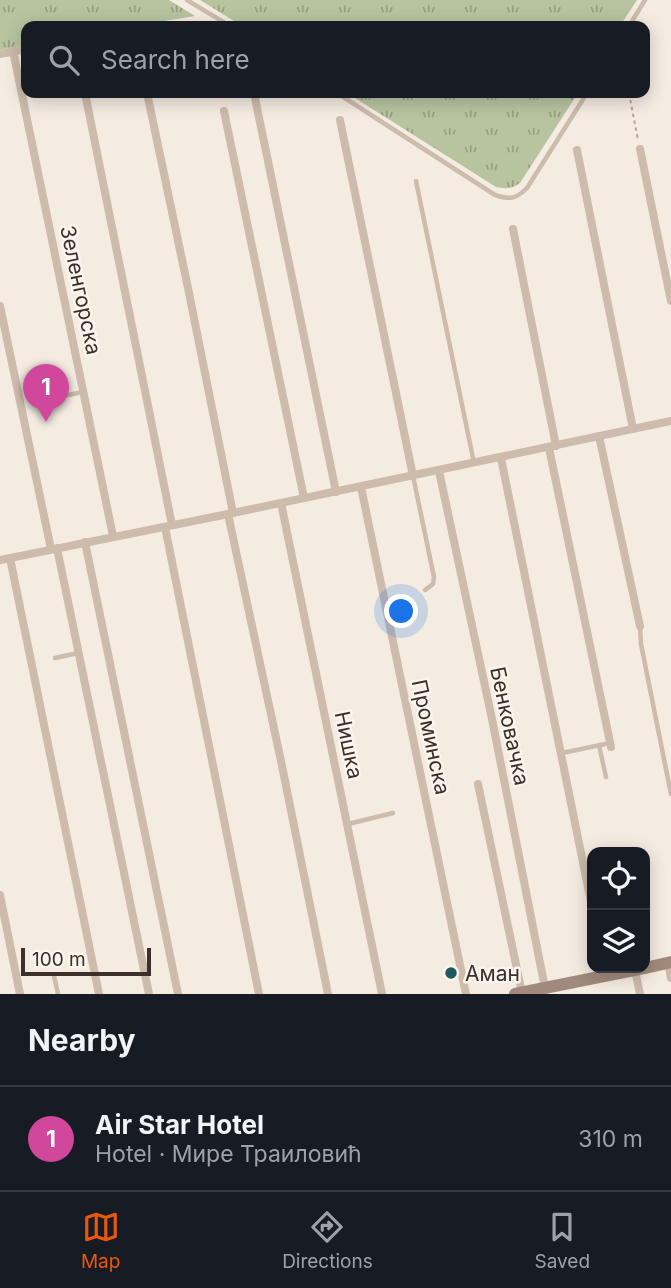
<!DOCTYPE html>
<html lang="en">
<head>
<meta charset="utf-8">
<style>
  body { margin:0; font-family:Inter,sans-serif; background:#242831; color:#f1f3f6 }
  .controls { position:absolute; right:21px; bottom:21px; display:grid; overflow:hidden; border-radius:14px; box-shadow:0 4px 18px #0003 }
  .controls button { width:63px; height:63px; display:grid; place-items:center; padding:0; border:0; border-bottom:2px solid #363941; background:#171b24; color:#f1f3f6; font:35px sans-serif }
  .scale { position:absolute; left:21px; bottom:18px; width:130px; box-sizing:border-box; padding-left:7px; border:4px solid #3b302b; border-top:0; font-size:19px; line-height:24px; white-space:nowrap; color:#3b302b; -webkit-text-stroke:5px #fbf5ee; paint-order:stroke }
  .you { position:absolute; left:402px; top:612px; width:24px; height:24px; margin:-18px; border:5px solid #fff; border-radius:50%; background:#1a73e8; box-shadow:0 0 0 10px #1a73e833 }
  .badge { display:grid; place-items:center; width:46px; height:46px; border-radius:50%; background:#ea580c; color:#fff; font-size:23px; font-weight:700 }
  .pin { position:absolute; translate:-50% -58px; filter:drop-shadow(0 2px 4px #0008) }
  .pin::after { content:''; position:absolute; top:37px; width:24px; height:21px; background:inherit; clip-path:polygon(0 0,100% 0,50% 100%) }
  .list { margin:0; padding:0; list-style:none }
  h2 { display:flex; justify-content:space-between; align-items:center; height:91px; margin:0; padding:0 28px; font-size:30px }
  h2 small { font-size:23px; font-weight:400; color:#9ea1a6 }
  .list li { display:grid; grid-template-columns:46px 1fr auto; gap:21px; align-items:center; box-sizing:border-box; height:105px; padding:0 28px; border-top:2px solid #363941 }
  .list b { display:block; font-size:26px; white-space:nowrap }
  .list p { margin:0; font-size:23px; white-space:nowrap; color:#9ea1a6 }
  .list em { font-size:23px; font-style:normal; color:#9ea1a6 }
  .icon { flex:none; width:38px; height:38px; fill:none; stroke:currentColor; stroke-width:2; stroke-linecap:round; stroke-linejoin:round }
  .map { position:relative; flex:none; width:671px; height:994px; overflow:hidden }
  .search { position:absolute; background:#171b24; box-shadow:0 4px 18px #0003; left:21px; right:21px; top:21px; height:77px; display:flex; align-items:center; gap:18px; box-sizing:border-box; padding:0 24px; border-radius:14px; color:#9ea1a6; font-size:26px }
  .sheet { height:196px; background:#171b24 }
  nav { display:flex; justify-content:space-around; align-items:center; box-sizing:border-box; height:98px; border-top:2px solid #363941; background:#171b24; font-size:19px; color:#9ea1a6 }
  nav a { display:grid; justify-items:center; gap:4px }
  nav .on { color:#ea580c }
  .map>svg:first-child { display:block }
</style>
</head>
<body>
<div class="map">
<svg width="671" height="994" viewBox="0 0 671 994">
  <defs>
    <pattern id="grass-tufts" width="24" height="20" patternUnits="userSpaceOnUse" patternTransform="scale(1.75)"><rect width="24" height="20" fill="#b8c4a0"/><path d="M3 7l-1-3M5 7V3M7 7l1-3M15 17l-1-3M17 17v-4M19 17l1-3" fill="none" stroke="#97a083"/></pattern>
  </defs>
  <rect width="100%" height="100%" fill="#f4ebe1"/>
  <g fill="url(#grass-tufts)">
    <path d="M0 0H169L195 16 134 26H26V45L0 50Z"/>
    <path d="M200 0H637L620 26H242Z"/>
    <path d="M347 93H578L520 183C512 189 506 189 496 187Z"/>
  </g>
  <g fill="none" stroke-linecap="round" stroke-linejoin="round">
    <g stroke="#b9a596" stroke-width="2" stroke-dasharray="3.5 3.5" stroke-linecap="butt">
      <path d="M629 93 638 140"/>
      <path d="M28 401 47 397"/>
    </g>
    <g stroke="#cdbbac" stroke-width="4.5">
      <path d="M187 0 230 26"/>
      <path d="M629 26 645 0"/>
      <path d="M337 93 495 195C510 200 516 199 527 188L587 93"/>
      <path d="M416 181 474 463"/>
      <path d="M53 398 83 392"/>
      <path d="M413 476 434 577 433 584 425 590"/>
      <path d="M640 627 641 644 671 794"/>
      <path d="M55 658 78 653"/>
      <path d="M599 745 606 777"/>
      <path d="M562 753 610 743"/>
      <path d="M348 824 393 813"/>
      <path d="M54 976 58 994"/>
    </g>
    <g stroke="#cdbbac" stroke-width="8">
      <path d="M139 26 145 25"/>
      <path d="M13 51 113 536"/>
      <path d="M0 54 26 49"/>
      <path d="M85 93 172 525"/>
      <path d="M147 93 188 288 233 513"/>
      <path d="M254 93 336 492"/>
      <path d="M224 111 304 498"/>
      <path d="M340 120 413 476"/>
      <path d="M640 149 671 301"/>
      <path d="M577 150 633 429"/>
      <path d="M513 229 556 446"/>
      <path d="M0 306 51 549"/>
      <path d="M599 436 640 626"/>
      <path d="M549 448 611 747"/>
      <path d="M501 458 592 907"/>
      <path d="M439 471 492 719 545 988"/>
      <path d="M361 487 466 994"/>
      <path d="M281 503 382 994"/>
      <path d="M228 514 281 761 328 994"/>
      <path d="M165 527 259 994"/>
      <path d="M85 542 178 994"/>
      <path d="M57 548 149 994"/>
      <path d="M10 558 99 994"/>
      <path d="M0 560 228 514 671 421"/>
      <path d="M478 784 522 993"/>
      <path d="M0 895 20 994"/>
      <path d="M668 963 671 978"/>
      <path d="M635 970 640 994"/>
    </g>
    <g stroke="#a18a7d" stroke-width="12">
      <path d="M645 968 671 962"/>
      <path d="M515 994 644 968"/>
    </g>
  </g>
  <circle fill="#1f5a5e" stroke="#fbf5ee" stroke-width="2.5" cx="451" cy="973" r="7"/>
  <g text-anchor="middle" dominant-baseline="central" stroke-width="5" stroke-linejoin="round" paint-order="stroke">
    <g font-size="21" fill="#3b302b" stroke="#fbf5ee">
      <text transform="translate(81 290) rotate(78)">Зеленгорска</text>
      <text transform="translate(510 726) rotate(78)">Бенковачка</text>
      <text transform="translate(431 737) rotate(78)">Проминска</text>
      <text transform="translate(349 745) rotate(78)">Нишка</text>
    </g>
    <g font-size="21" fill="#3b302b" stroke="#fbf5ee" text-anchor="start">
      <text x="465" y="973">Аман</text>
    </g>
  </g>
</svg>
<div class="controls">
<button><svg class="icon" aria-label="locate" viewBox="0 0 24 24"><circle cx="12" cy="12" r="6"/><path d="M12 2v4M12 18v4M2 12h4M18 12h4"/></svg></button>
<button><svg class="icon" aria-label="layers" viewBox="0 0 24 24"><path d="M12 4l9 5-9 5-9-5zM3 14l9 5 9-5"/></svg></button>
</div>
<div class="scale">100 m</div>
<div class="you"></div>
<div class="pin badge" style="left:46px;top:422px;background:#d1479c">1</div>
<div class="search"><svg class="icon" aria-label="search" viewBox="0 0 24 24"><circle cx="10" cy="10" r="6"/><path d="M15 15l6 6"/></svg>Search here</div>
</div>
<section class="sheet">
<h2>Nearby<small></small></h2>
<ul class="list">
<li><span class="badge" style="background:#d1479c">1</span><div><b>Air Star Hotel</b><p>Hotel · Мире Траиловић</p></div><em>310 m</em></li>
</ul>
</section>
<nav>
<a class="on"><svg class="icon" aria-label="map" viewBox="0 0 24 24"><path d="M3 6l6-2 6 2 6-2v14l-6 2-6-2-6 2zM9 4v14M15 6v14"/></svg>Map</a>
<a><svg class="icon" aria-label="directions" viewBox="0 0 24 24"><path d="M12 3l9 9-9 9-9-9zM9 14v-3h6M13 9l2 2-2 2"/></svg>Directions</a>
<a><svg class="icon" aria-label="saved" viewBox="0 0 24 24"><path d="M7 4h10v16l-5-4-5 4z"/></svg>Saved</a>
</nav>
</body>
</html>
